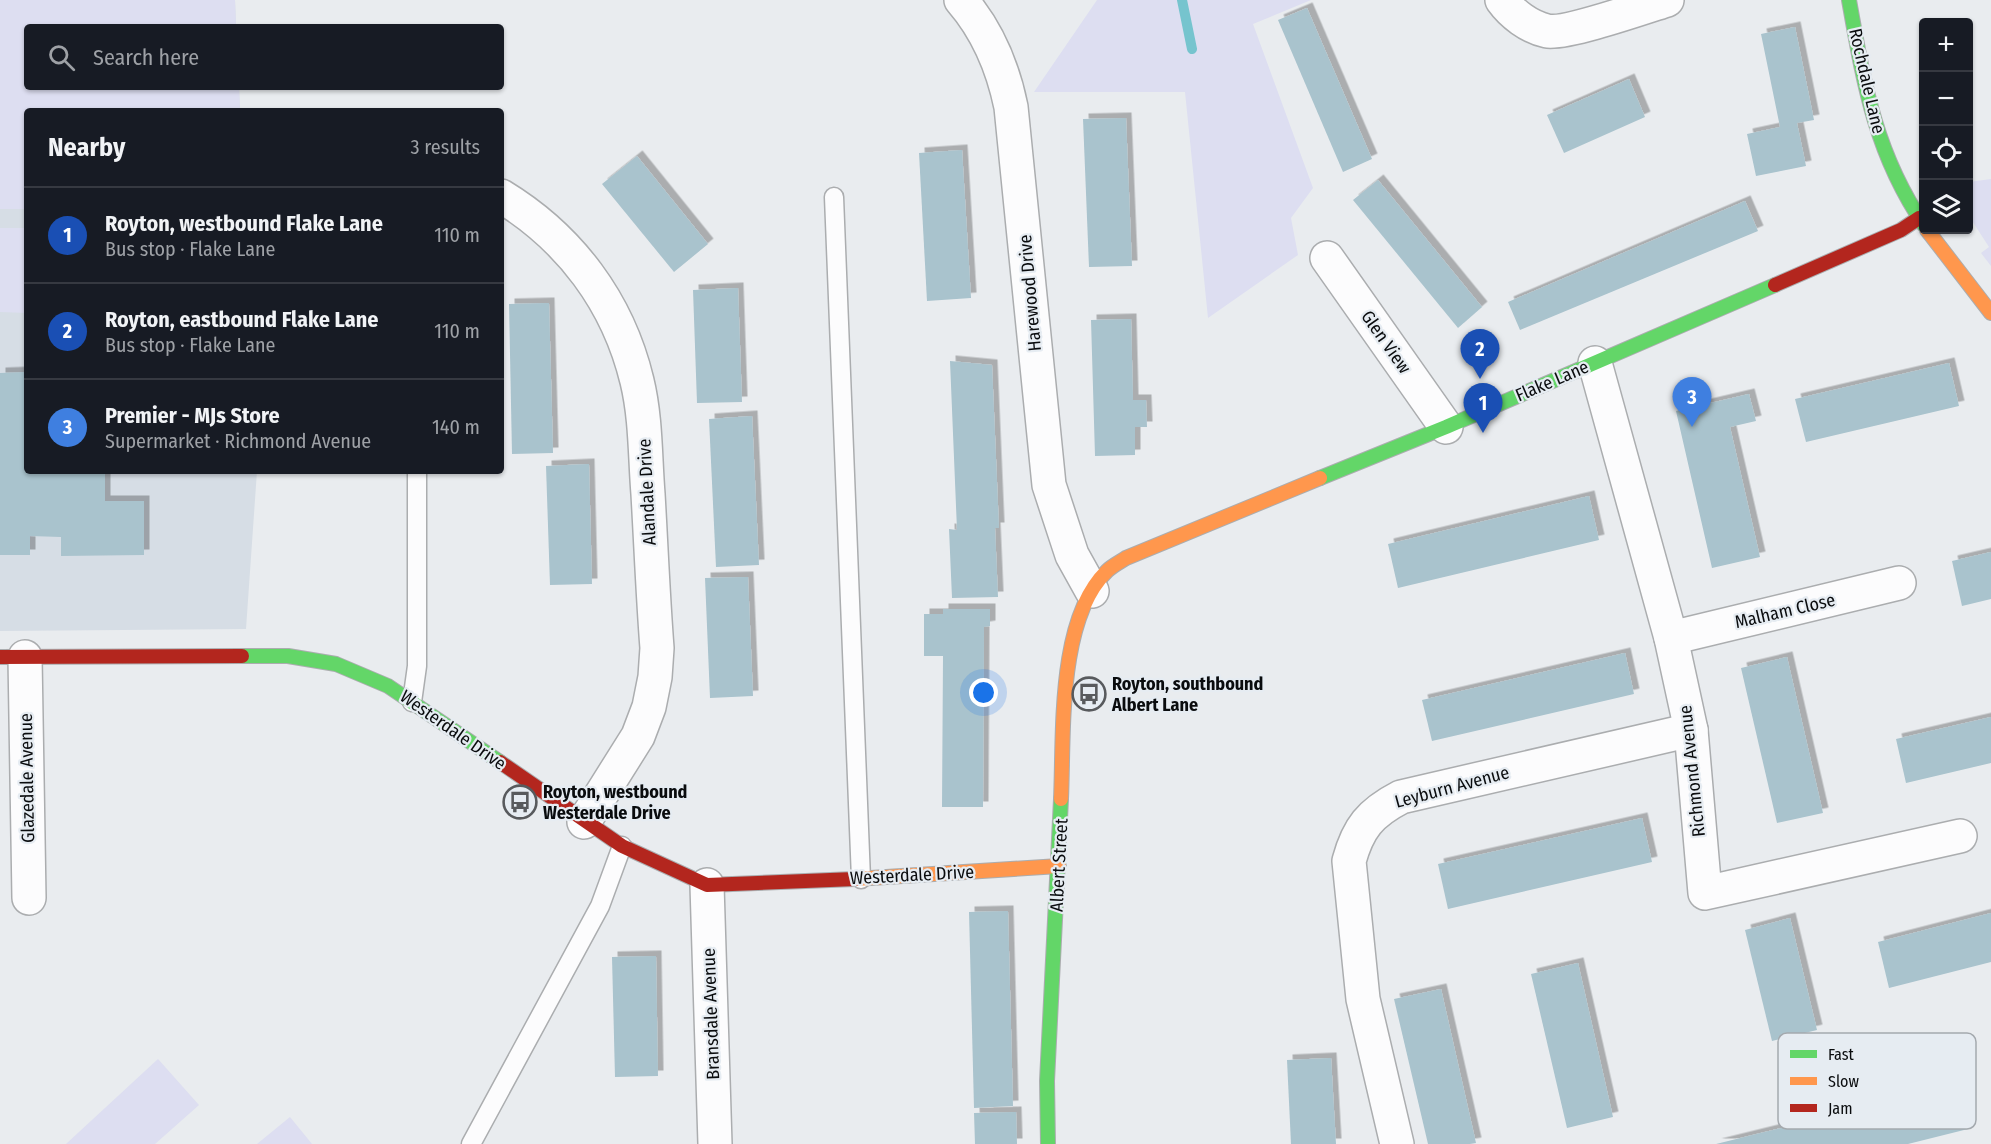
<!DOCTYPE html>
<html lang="en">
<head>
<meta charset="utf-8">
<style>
  body { margin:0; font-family:"Fira Sans Condensed",sans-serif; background:#242831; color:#f1f3f6 }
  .controls { position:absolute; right:18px; top:18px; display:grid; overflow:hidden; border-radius:6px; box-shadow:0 2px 4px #0004 }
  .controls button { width:54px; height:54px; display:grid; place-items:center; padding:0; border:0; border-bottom:2px solid #363941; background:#171b24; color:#f1f3f6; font:30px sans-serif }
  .you { position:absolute; left:984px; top:693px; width:21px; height:21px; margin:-15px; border:4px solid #fff; border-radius:50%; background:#1a73e8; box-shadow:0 0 0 9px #1a73e833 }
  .badge { display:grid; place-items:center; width:39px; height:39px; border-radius:50%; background:#acaeb1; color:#fff; font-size:20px; font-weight:700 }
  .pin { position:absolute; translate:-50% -50px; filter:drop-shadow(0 2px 3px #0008) }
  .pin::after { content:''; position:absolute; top:32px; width:21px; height:18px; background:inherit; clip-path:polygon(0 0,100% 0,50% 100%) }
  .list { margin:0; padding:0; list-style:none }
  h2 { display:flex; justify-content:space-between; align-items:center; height:78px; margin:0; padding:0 24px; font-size:26px }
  h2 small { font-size:20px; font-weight:400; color:#9ea1a6 }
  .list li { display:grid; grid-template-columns:39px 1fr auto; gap:18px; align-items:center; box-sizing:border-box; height:96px; padding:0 24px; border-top:2px solid #363941 }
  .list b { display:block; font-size:22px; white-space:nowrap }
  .list p { margin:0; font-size:20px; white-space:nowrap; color:#9ea1a6 }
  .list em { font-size:20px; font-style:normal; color:#9ea1a6 }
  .icon { flex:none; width:33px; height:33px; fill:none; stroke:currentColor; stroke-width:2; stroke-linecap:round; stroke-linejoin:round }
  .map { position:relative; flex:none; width:1991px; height:1144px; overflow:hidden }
  .search { position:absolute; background:#171b24; box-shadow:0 2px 4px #0004; left:24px; top:24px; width:480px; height:66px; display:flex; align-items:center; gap:15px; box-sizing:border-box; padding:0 21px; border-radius:6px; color:#9ea1a6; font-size:22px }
  .panel { position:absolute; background:#171b24; box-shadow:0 2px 4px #0004; left:24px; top:108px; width:480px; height:366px; border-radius:6px }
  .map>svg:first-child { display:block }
</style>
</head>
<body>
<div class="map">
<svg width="1991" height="1144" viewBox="0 0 1991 1144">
  <defs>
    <filter id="shadow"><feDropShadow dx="5.5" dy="-5.5" stdDeviation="0" flood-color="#0004"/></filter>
  </defs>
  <rect width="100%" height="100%" fill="#e9ecef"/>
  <path fill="#d6dde5" d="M0 0H235L236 27H27V87H239L240 111H27V471H257L246 629 0 631Z"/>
  <g fill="#dddef1">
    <path d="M0 0H235L236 27H27V87H239L240 111H27V209H0Z"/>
    <path d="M1097 0H1311L1253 24 1313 188 1291 218 1298 255 1208 318 1185 92H1034Z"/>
    <path d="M1991 179V266L1981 253 1989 247 1969 216V182Z"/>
    <path d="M0 228H27V313L0 312Z"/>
    <path d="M158 1059 199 1105 155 1144H66Z"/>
    <path d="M290 1117 312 1144H257Z"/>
  </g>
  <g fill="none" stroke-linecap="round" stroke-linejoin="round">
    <path stroke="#76c4ce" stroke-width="10" d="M1182 0 1192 49"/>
  </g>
  <g fill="#a9c3cd" filter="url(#shadow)">
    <path d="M1307 8 1372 159 1343 172 1278 20Z"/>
    <path d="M1795 27 1814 120 1797 123 1806 166 1756 176 1747 134 1780 127 1761 34Z"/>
    <path d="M1629 79 1645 117 1564 153 1547 115Z"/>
    <path d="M1126 118 1132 266 1089 267 1083 119Z"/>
    <path d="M962 150 971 298 927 301 919 153Z"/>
    <path d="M637 156 708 244 674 272 602 184Z"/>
    <path d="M1378 180 1482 307 1458 328 1353 200Z"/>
    <path d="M1745 201 1758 231 1520 330 1508 302Z"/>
    <path d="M738 288 742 402 697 403 693 290Z"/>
    <path d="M549 303 553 453 512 454 509 304Z"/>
    <path d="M1131 319 1133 400H1146L1147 427H1135V455L1095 456 1091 320Z"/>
    <path d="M950 361 992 365 999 528H995L998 597 952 598 949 529 957 530Z"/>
    <path d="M1949 363 1959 406 1806 442 1795 399Z"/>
    <path d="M27 372V471H105V501H144V555L61 556V537L30 536V555H0V373Z"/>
    <path d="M1749 394 1756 421 1730 427 1760 557 1712 568 1676 411Z"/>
    <path d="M752 416 759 565 716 567 709 419Z"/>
    <path d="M589 464 592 584 550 585 546 466Z"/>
    <path d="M1589 496 1599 540 1398 588 1388 544Z"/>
    <path d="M1991 552V599L1962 606 1952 561Z"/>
    <path d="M748 577 753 696 710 698 705 578Z"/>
    <path d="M943 609H990V626L984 627 983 807H942L943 656H924V614H943Z"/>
    <path d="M1625 653 1634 694 1432 741 1422 700Z"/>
    <path d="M1787 657 1823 813 1777 823 1741 668Z"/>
    <path d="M1991 717V763L1906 783 1896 739Z"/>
    <path d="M1642 818 1652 862 1448 909 1438 864Z"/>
    <path d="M1008 911 1013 1106 974 1108 969 912Z"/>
    <path d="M1991 913V962L1889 988 1878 942Z"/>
    <path d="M1790 918 1817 1030 1772 1041 1745 930Z"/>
    <path d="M656 956 658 1076 615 1077 612 957Z"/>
    <path d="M1578 963 1613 1117 1567 1128 1531 974Z"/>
    <path d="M1441 989 1476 1143 1470 1144H1428L1394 999Z"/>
    <path d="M1331 1058 1336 1144H1291L1287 1060Z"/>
    <path d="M1957 1085 1968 1129 1908 1144H1716Z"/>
    <path d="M1016 1112 1017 1144H975L974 1113Z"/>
  </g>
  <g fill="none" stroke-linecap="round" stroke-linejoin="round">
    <defs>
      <g id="lane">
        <path d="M834 197 861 879"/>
        <path d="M412 702 417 666V471"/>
        <path d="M471 1144 600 906 622 846"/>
      </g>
      <g id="street">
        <path d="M961 0C987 30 1003 68 1011 107L1049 485 1072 555 1092 591"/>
        <path d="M1502 0C1512 14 1529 27 1547 31 1564 35 1645 7 1667 0"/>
        <path d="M501 196C570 238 618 302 637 381 646 418 645 457 648 494 651 545 653 597 657 648L655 677 649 707 638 736 584 822"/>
        <path d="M1327 258 1446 427"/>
        <path d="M1595 363 1671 638 1691 730 1705 893 1960 836"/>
        <path d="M1671 638 1899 583"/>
        <path d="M25 657 29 898"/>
        <path d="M707 885 715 1144"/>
        <path d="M1397 1144 1363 999 1349 861C1358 828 1370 813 1401 797L1691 730"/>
      </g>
      <g id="fast">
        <path d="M1849 0C1864 84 1875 153 1924 225"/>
        <path d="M1320 478 1446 427 1775 285"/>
        <path d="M242 656H288L336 664 388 686 500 762"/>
        <path d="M1048 1144 1047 1081 1061 799"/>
      </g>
      <g id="slow">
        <path d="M1927 230 1991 313"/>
        <path d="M1061 799C1064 734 1057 619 1107 571 1112 566 1120 562 1126 558L1320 478"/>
        <path d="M855 879 1059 866"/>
      </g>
      <g id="jam">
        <path d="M1775 285 1901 230 1919 218"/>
        <path d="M0 657 242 656"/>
        <path d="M500 762 622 846 707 885 855 879"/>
      </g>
    </defs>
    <use href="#lane" stroke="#abadaf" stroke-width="21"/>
    <use href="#street" stroke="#abadaf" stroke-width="36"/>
    <use href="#fast" stroke="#abadaf" stroke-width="16"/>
    <use href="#slow" stroke="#abadaf" stroke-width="16"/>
    <use href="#jam" stroke="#abadaf" stroke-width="16"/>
    <use href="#lane" stroke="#fcfcfd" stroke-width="18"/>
    <use href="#street" stroke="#fcfcfd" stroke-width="33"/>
    <use href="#fast" stroke="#63d668" stroke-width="14"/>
    <use href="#slow" stroke="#ff974d" stroke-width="14"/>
    <use href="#jam" stroke="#b3261e" stroke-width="14"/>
  </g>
  <defs>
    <symbol id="bus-ring" viewBox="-11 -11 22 22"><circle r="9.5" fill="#e6ecf2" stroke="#585a5d" stroke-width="1.5"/><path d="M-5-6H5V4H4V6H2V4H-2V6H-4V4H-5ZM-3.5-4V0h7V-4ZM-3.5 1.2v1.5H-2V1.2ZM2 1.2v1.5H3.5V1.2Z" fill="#585a5d"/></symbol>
  </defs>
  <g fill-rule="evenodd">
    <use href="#bus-ring" x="1070" y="675" width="38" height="38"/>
    <use href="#bus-ring" x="501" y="783" width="38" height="38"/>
  </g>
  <g text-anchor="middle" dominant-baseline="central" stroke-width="4.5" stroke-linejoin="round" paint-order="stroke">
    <g font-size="18" fill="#0a0c0e" stroke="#e6ecf2">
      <text transform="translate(1867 81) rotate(77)">Rochdale Lane</text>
      <text transform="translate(1030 293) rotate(-95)">Harewood Drive</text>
      <text transform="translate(1386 342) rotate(55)">Glen View</text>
      <text transform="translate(1552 381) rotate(-23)">Flake Lane</text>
      <text transform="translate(647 492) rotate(-93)">Alandale Drive</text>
      <text transform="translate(1785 611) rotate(-13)">Malham Close</text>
      <text transform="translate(453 730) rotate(35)">Westerdale Drive</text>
      <text transform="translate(1692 771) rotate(-96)">Richmond Avenue</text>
      <text transform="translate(27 778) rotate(-91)">Glazedale Avenue</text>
      <text transform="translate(1452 787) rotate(-15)">Leyburn Avenue</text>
      <text transform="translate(1059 865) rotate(-87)">Albert Street</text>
      <text transform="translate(912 875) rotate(-3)">Westerdale Drive</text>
      <text transform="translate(711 1014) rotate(-92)">Bransdale Avenue</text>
    </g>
    <g font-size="18" font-weight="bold" fill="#0a0c0e" stroke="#e6ecf2" text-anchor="start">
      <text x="1112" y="684">Royton, southbound<tspan x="1112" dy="21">Albert Lane</tspan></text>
      <text x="543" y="792">Royton, westbound<tspan x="543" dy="21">Westerdale Drive</tspan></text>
    </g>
  </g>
  <rect x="1778" y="1033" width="198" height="96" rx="9" fill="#e6ecf2" stroke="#a4a9ae" stroke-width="1.5"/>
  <rect x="1790" y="1050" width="27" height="8" fill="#63d668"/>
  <rect x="1790" y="1077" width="27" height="8" fill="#ff974d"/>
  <rect x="1790" y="1104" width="27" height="8" fill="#b3261e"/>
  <g font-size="16" fill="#0a0c0e">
    <text x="1828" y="1060">Fast</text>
    <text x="1828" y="1087">Slow</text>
    <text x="1828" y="1114">Jam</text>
  </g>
</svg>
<div class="controls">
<button>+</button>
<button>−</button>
<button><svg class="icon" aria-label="locate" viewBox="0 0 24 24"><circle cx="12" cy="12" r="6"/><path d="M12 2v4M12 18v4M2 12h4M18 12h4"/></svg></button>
<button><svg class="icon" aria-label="layers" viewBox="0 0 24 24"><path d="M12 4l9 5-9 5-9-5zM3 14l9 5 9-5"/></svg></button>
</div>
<div class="you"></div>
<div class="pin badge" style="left:1483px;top:433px;background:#1a4fb4">1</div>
<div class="pin badge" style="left:1480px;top:379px;background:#1a4fb4">2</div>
<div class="pin badge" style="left:1692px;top:427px;background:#3f7fe0">3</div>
<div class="search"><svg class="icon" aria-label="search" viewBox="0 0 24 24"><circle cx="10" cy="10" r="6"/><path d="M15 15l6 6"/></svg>Search here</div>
<section class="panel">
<h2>Nearby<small>3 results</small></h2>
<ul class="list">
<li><span class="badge" style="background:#1a4fb4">1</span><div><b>Royton, westbound Flake Lane</b><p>Bus stop · Flake Lane</p></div><em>110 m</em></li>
<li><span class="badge" style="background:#1a4fb4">2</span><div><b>Royton, eastbound Flake Lane</b><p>Bus stop · Flake Lane</p></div><em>110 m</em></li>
<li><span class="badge" style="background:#3f7fe0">3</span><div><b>Premier - MJs Store</b><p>Supermarket · Richmond Avenue</p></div><em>140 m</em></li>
</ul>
</section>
</div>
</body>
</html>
